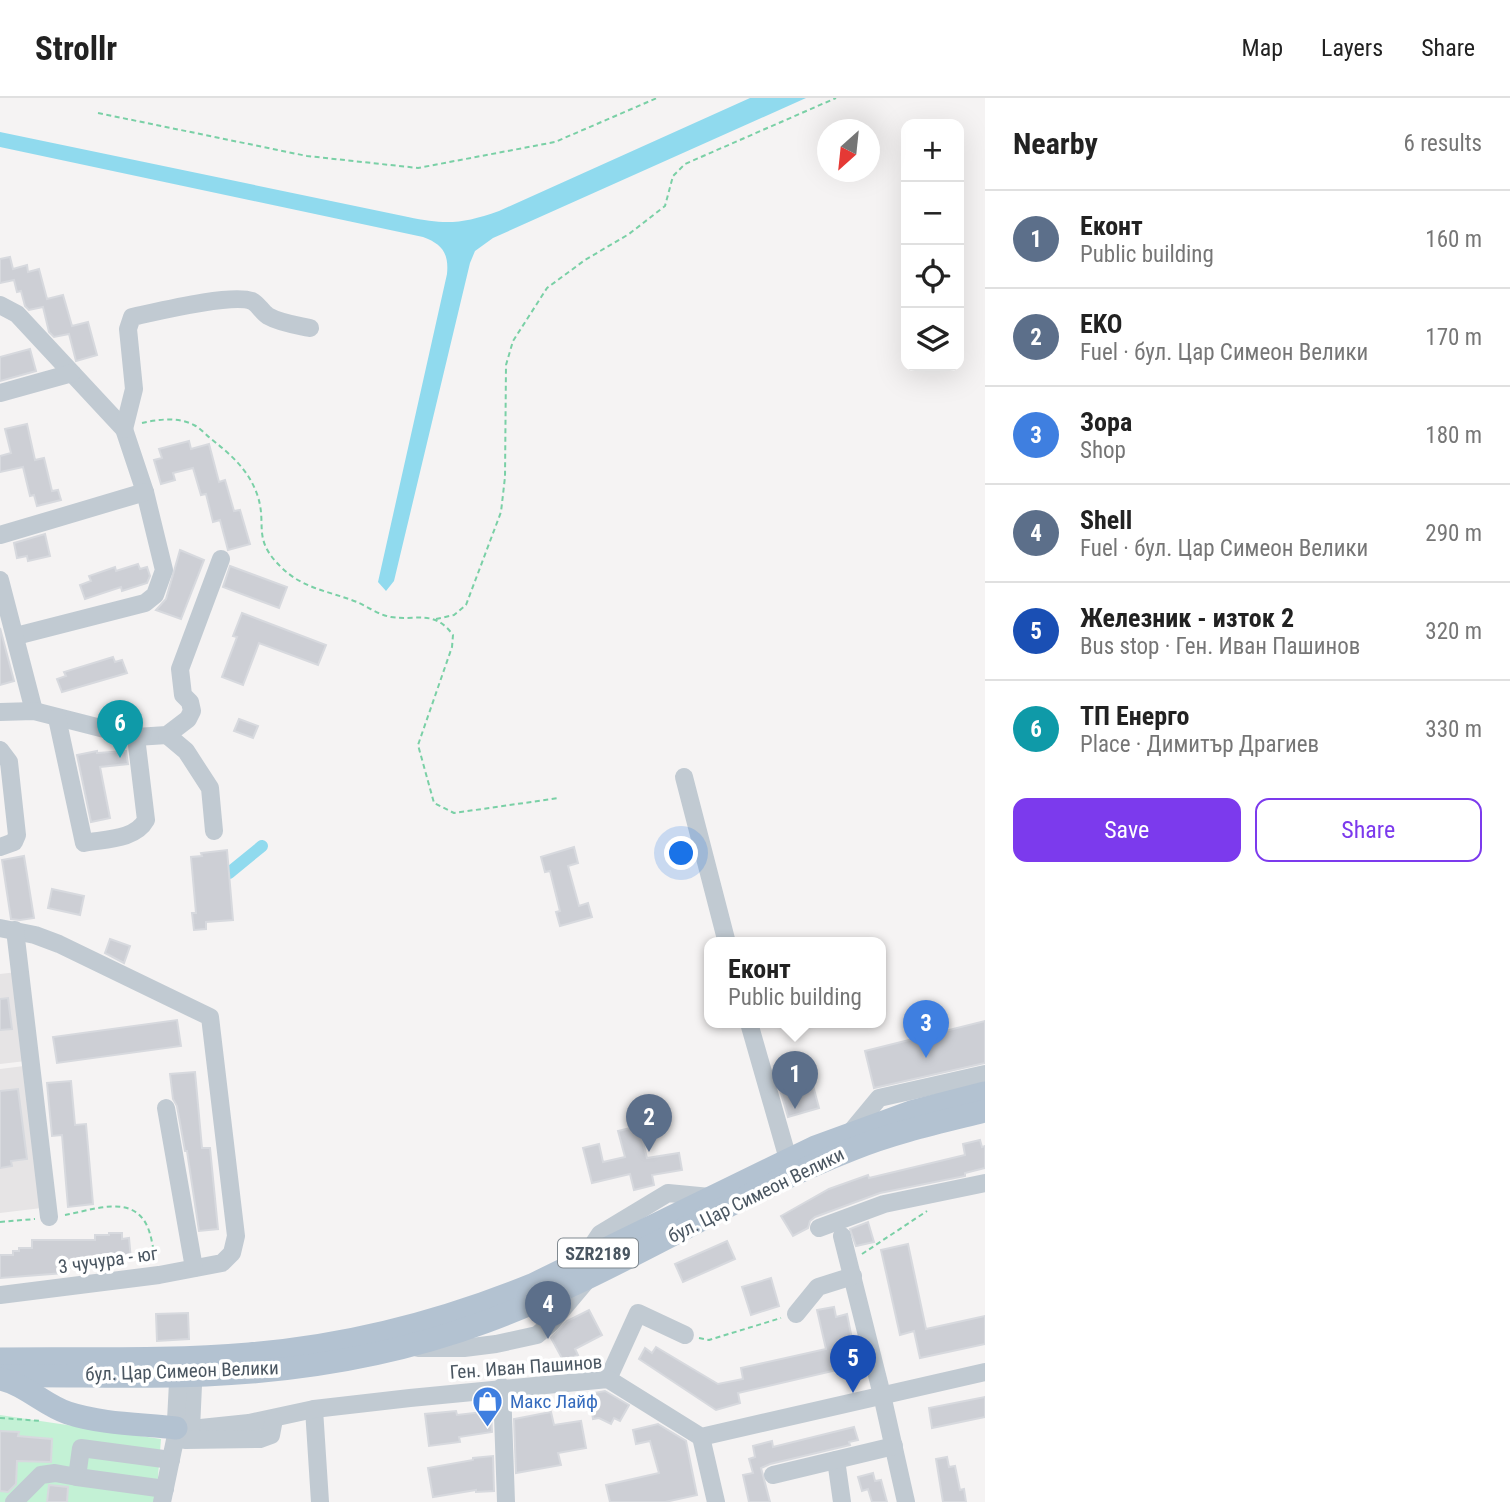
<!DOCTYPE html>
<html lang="en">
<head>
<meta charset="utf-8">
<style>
  body { margin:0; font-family:"Roboto Condensed",sans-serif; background:#f6f6f6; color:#222 }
  .controls { position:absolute; right:21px; top:21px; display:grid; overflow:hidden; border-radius:14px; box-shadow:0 7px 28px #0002 }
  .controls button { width:63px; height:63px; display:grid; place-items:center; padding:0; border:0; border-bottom:2px solid #e0e0e0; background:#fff; color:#222; font:35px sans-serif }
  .compass { position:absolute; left:817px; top:21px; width:63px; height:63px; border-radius:50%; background:#fff; box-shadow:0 7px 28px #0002; rotate:207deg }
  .you { position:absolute; left:682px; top:756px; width:24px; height:24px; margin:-18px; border:5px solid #fff; border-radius:50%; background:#1a73e8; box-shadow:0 0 0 10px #1a73e833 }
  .badge { display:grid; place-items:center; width:46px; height:46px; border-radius:50%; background:#7c3aed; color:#fff; font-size:23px; font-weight:700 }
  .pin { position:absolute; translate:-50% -58px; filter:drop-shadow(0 2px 4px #0008) }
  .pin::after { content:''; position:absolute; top:37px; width:24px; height:21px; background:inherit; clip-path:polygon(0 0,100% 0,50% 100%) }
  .popup { position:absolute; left:704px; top:839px; width:182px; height:91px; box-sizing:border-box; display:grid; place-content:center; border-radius:14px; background:#fff; filter:drop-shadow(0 2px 5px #0005); font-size:23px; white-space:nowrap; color:#767676 }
  .popup b { font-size:26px; color:#222 }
  .popup::after { content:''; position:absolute; left:50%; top:100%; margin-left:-14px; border:14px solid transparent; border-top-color:#fff }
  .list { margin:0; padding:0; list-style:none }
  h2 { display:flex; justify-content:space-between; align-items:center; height:91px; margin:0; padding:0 28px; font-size:30px }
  h2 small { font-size:23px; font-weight:400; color:#767676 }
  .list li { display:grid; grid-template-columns:46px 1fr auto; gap:21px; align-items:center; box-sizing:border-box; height:98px; padding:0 28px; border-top:2px solid #e0e0e0 }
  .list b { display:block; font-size:26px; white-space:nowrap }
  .list p { margin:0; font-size:23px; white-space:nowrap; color:#767676 }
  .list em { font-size:23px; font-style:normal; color:#767676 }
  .actions { display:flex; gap:14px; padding:21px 28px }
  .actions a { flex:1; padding:16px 0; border:2px solid #7c3aed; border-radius:14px; text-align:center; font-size:24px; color:#7c3aed }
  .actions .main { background:#7c3aed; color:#fff }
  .icon { flex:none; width:38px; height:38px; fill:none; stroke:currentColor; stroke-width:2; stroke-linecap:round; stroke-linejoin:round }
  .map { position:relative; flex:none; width:985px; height:1404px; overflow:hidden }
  header { display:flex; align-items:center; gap:42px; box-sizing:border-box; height:98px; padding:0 35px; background:#fff; border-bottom:2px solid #e0e0e0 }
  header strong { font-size:33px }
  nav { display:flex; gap:38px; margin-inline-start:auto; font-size:24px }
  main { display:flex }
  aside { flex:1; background:#fff }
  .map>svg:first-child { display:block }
</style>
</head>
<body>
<header>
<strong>Strollr</strong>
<nav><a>Map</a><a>Layers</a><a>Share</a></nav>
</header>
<main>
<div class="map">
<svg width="985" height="1404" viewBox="0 0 985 1404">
  <rect width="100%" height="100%" fill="#f5f3f3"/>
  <g fill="#e6e4e5">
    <path d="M17 874 26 963 0 966V876Z"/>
    <path d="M32 967 50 1109 0 1115V971Z"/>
  </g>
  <path fill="#c3f1d5" d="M0 1317 161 1341 156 1404H0Z"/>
  <path fill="#90daee" d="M750 0H806L493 140 475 153 470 165 394 483 386 493 378 484 447 176C449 155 442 146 423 139L0 49V34L408 119C446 127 462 126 499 113Z"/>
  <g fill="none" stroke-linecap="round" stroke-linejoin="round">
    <path stroke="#90daee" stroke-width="12" d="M229 775 262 748"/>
  </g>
  <g fill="#cdcfd5" stroke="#d7d9de" stroke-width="2">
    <path d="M10 159 13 171 27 167 28 174 39 171 47 201 63 197 72 228 88 224 97 257 76 263 69 236 54 239 49 234 43 209 29 212 25 208 21 193 17 194 14 182 0 185V161Z"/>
    <path d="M30 251 36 273 0 283V259Z"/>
    <path d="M27 326 35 362 44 360 52 393 58 392 61 402 37 408 34 397 30 398 23 369 0 374V358L11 355 5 331Z"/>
    <path d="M189 343 191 351 209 346 219 384 225 382 234 413 240 412 250 446 228 452 220 422 213 424 206 396 201 397 193 370 173 375 175 382 161 386 154 362 162 360 159 351Z"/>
    <path d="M45 436 50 458 28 463 27 458 17 460 14 445Z"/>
    <path d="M180 452 204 462 181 521 156 512 166 501Z"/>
    <path d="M138 466 140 471 147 469 150 478 147 485 122 493 121 489 85 501 80 487 91 483 89 478 115 469 116 473Z"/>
    <path d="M230 468 287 489 279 510 223 489Z"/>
    <path d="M242 515 326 547 318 567 259 545 243 587 222 579 237 539 233 538Z"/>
    <path d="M0 530 14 583 0 587Z"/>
    <path d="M113 559 115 564 122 562 127 575 62 594 57 581 66 578 64 574Z"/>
    <path d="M239 621 258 628 253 640 234 633Z"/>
    <path d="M97 653V655L126 653 128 666 100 669 110 720 91 724 77 657Z"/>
    <path d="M574 749 578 765 568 768 579 808 588 805 592 819 560 828 556 814 560 813 550 773 545 774 541 759Z"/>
    <path d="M227 752 233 822 206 824V831L194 832 192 815H196L191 759 202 758 201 755Z"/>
    <path d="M24 758 34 820 20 822 11 821 2 762Z"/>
    <path d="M52 791 84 798 80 817 48 810Z"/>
    <path d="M110 841 130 848 124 865 105 855Z"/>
    <path d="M8 900 12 931 0 932V901Z"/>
    <path d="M177 922 181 948 57 965 53 939Z"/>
    <path d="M985 923V965L874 990 865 953Z"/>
    <path d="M195 974 202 1050H210L218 1131 199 1133 187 1053H185L177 1008 173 1001 170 976Z"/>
    <path d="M810 976 819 1010 788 1019 778 985Z"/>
    <path d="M71 983 75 1027 86 1026 93 1106 68 1109 62 1037 52 1038 47 985Z"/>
    <path d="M18 991 27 1061 11 1063 12 1068 0 1070V993Z"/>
    <path d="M639 1028 647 1060 679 1055 682 1072 652 1077 654 1087 634 1092 630 1076 592 1085 583 1050 599 1046 603 1064 625 1059 618 1033Z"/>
    <path d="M980 1042 982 1049 985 1048V1070L965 1075V1078L880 1095 815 1119 810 1123 808 1130 793 1138 781 1118 829 1091 868 1077 869 1080 965 1057 963 1046Z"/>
    <path d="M868 1124 874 1144 856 1148 850 1131Z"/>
    <path d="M109 1135H122V1141L129 1140 131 1162 104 1164V1168L64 1170V1175L0 1180V1157H13V1153H19V1150H32V1142H95V1137H109Z"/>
    <path d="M727 1143 735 1161 683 1184 675 1166Z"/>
    <path d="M908 1146 926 1231 985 1218V1246L920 1260 914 1233 900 1237 881 1152Z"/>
    <path d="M771 1180 779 1208 751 1217 742 1189Z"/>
    <path d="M834 1209 836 1219 847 1216 853 1246 836 1250 841 1271 738 1295 740 1305 716 1312 639 1261 645 1250 652 1255 656 1249 718 1286 743 1281 741 1270 826 1251 817 1212Z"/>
    <path d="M589 1212 602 1237 575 1251 578 1257 564 1264 551 1240 567 1223Z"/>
    <path d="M188 1215 189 1241 157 1243 156 1216Z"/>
    <path d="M605 1293 629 1307 620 1323 614 1320 611 1326 599 1320 593 1321 589 1296Z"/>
    <path d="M985 1299V1319L932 1330 929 1310Z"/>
    <path d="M456 1313 457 1317 491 1313 492 1334 459 1339 460 1344 429 1348 425 1316Z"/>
    <path d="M551 1314 554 1327 581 1323 586 1350 558 1355 561 1367 516 1375 514 1321Z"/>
    <path d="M658 1326 686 1343 697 1397 665 1404H610L606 1387 659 1375 650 1343 636 1346 633 1332Z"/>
    <path d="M854 1329 858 1342 849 1344 850 1347 770 1366 761 1370 770 1404H749L743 1377 753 1375 749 1361 755 1359 753 1348 772 1343 773 1349Z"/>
    <path d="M0 1333 19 1334 18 1338 52 1341 51 1364 17 1363 16 1386 8 1394 0 1393Z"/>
    <path d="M493 1358 494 1393 476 1394V1392L433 1399 428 1370 473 1362V1360Z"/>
    <path d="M947 1359 949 1369 955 1368 960 1392 964 1391 966 1404H943L936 1361Z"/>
    <path d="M873 1375 875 1383 881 1382 887 1404H872L868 1391 862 1393 858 1379Z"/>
    <path d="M49 1387 68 1389 67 1404H47Z"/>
  </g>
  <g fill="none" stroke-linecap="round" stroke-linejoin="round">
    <g stroke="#7ad0a6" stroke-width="2" stroke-dasharray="5 3.5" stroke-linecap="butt">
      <path d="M98 15 307 58 418 70 555 44 657 0"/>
      <path d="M142 325C158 321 179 319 194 327 200 330 205 336 210 340 230 356 248 371 257 396 268 427 251 440 281 469 303 491 329 493 357 504 368 509 379 517 391 519 417 523 434 511 453 537L452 549 418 647 434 705 454 715 559 700"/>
      <path d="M436 521 454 517 466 507 501 414 505 379 506 267 513 243 547 190 585 162 629 136 665 108 673 78 685 66 836 0"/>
      <path d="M65 1117C93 1112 134 1095 148 1130 152 1140 153 1152 156 1162"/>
      <path d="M0 1124 35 1121"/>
      <path d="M862 1156 927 1113"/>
      <path d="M699 1240 709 1242 781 1220"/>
      <path d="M0 1320 42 1323"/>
    </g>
    <g stroke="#c1cad2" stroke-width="18">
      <path d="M0 207 17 216 124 331 145 394 164 472 155 497 145 505 16 538"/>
      <path d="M0 295 72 275"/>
      <path d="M124 331 134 291 128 231 132 219C156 214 231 195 252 203 258 206 262 214 268 218 280 225 296 227 310 230"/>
      <path d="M0 437 145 394"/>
      <path d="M0 482 34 613"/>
      <path d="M0 614 34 613 136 639 167 637 188 621 192 613 190 604 183 597 180 571 221 461"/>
      <path d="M57 620 84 745C105 741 135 742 146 722L136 639"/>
      <path d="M167 637 186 653 210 690 214 733"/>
      <path d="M0 652 9 664 17 737 14 744 0 749"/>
      <path d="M684 679 727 845"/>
      <path d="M0 830 35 837 59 846 210 919 236 1138 232 1155 222 1165 159 1177 0 1197"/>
      <path d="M15 832 49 1119"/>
      <path d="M749 925 788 1061"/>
      <path d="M166 1010 194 1170"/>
      <path d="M850 1035 879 1000 985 976"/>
      <path d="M819 1130 884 1106 985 1085"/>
      <path d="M842 1138 882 1297 906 1404"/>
      <path d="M582 1163 600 1136 668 1095 710 1099"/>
      <path d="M796 1216 818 1189 853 1178"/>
      <path d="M418 1250H464L496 1246 537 1237 551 1225 588 1181"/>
      <path d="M608 1281 638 1215 685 1237"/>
      <path d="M502 1289 506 1404"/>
      <path d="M314 1311 320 1404"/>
      <path d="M176 1330 191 1331 249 1325 314 1311 410 1300 608 1281 701 1339 985 1274"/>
      <path d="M191 1331 194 1265"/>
      <path d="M701 1339 716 1404"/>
      <path d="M185 1342 260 1341 271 1337 274 1321"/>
      <path d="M836 1362 842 1404"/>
      <path d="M773 1377 894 1348"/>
      <path d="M165 1391 77 1379 81 1350 171 1362"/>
      <path d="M14 1404 41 1377 55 1375 77 1379"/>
      <path d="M162 1404 175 1342 179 1265"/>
    </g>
    <g stroke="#b3c2d1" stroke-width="23">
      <path d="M0 1261C83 1260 167 1263 249 1256 348 1248 441 1224 532 1187L815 1049 911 1014 985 995"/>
      <path d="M0 1278C69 1277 138 1280 206 1277 301 1273 396 1257 485 1224 613 1177 727 1100 853 1051 895 1034 941 1024 985 1013"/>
      <path d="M0 1281C25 1286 44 1307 68 1315 102 1326 141 1326 176 1330"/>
    </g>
  </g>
  <defs>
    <symbol id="shop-pin" viewBox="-11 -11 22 30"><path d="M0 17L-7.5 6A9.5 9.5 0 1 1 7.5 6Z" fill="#3f7fe0" stroke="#fff"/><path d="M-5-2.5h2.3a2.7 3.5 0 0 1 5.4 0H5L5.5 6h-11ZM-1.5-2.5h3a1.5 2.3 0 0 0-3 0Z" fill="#fff"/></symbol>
  </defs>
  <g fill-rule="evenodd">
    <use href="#shop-pin" x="470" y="1286" width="35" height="47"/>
  </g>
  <g text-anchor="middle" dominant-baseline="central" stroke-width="7" stroke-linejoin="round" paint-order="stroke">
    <rect fill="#fff" stroke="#808990" stroke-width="2" x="558" y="1140.5" width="80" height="29" rx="5"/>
    <g font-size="18" font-weight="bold" fill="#4a5661">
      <text x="598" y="1155">SZR2189</text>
    </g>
    <g font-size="19" fill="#4a5661" stroke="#fff">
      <text transform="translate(756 1097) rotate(-26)">бул. Цар Симеон Велики</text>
      <text transform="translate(108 1162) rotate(-8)">3 чучура - юг</text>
      <text transform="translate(526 1269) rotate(-4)">Ген. Иван Пашинов</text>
      <text transform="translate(182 1273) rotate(-2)">бул. Цар Симеон Велики</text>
    </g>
    <g font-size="19" fill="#366cbe" stroke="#fff" text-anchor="start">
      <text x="510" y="1303">Макс Лайф</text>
    </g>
  </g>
</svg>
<div class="controls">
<button>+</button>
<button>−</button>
<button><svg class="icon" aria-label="locate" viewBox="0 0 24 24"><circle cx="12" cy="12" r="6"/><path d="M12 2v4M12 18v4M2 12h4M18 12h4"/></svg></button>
<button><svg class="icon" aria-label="layers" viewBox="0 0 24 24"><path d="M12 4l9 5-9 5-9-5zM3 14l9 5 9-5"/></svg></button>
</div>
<svg class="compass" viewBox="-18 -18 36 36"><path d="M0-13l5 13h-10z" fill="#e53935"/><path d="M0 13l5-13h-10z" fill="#767676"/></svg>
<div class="you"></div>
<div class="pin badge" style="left:795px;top:1011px;background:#5c6f8a">1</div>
<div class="popup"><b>Еконт</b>Public building</div>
<div class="pin badge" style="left:649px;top:1054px;background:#5c6f8a">2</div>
<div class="pin badge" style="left:926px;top:960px;background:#3f7fe0">3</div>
<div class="pin badge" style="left:548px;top:1241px;background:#5c6f8a">4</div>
<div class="pin badge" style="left:853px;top:1295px;background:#1a4fb4">5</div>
<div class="pin badge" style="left:120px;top:660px;background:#0f9aa8">6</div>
</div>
<aside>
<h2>Nearby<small>6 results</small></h2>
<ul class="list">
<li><span class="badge" style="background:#5c6f8a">1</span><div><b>Еконт</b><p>Public building</p></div><em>160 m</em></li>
<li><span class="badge" style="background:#5c6f8a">2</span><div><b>EKO</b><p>Fuel · бул. Цар Симеон Велики</p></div><em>170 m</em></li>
<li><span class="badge" style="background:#3f7fe0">3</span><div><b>Зора</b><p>Shop</p></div><em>180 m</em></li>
<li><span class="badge" style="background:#5c6f8a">4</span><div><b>Shell</b><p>Fuel · бул. Цар Симеон Велики</p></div><em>290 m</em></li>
<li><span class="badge" style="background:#1a4fb4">5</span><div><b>Железник - изток 2</b><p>Bus stop · Ген. Иван Пашинов</p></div><em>320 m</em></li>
<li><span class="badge" style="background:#0f9aa8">6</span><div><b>ТП Енерго</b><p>Place · Димитър Драгиев</p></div><em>330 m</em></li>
</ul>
<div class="actions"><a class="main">Save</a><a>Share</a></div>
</aside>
</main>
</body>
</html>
